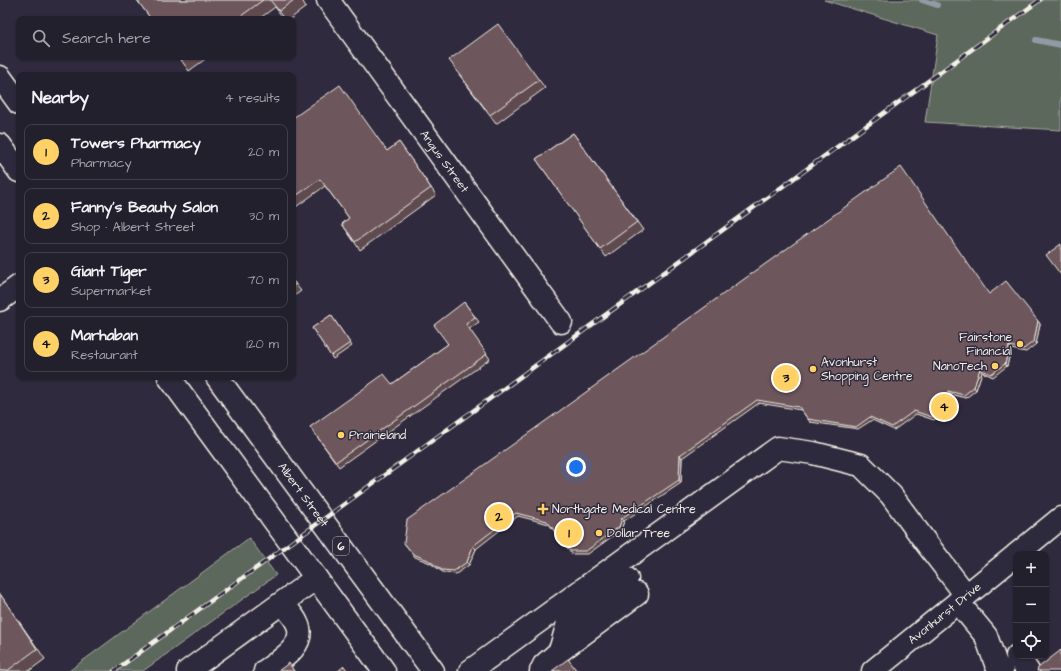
<!DOCTYPE html>
<html lang="en">
<head>
<meta charset="utf-8">
<style>
  body { margin:0; font-family:"Architects Daughter",sans-serif; background:#2f2d3a; color:#f1f3f6 }
  .controls { position:absolute; right:12px; bottom:12px; display:grid; overflow:hidden; border-radius:8px; box-shadow:0 1px 3px #0004 }
  .controls button { width:36px; height:36px; display:grid; place-items:center; padding:0; border:0; border-bottom:1px solid #403e4a; background:#23202e; color:#f1f3f6; font:20px sans-serif }
  .you { position:absolute; left:576px; top:467px; width:14px; height:14px; margin:-10px; border:3px solid #fff; border-radius:50%; background:#1a73e8; box-shadow:0 0 0 6px #1a73e833 }
  .badge { display:grid; place-items:center; width:26px; height:26px; border-radius:50%; background:#ffd166; color:#111; font-size:13px; font-weight:700 }
  .pin { position:absolute; translate:-50% -50%; border:2px solid #fff; box-shadow:0 1px 4px #0006 }
  .list { margin:0; padding:0; list-style:none }
  h2 { display:flex; justify-content:space-between; align-items:center; height:52px; margin:0; padding:0 16px; font-size:17px }
  h2 small { font-size:13px; font-weight:400; color:#a3a3aa }
  .list li { display:grid; grid-template-columns:26px 1fr auto; gap:12px; align-items:center; box-sizing:border-box; height:56px; margin:0 8px 8px; padding:0 8px; border:1px solid #403e4a; border-radius:8px }
  .list b { display:block; font-size:15px; white-space:nowrap }
  .list p { margin:0; font-size:13px; white-space:nowrap; color:#a3a3aa }
  .list em { font-size:13px; font-style:normal; color:#a3a3aa }
  .icon { flex:none; width:22px; height:22px; fill:none; stroke:currentColor; stroke-width:2; stroke-linecap:round; stroke-linejoin:round }
  .map { position:relative; flex:none; width:1061px; height:671px; overflow:hidden }
  .search { position:absolute; background:#23202e; box-shadow:0 1px 3px #0004; left:16px; top:16px; width:280px; height:44px; display:flex; align-items:center; gap:10px; box-sizing:border-box; padding:0 14px; border-radius:8px; color:#a3a3aa; font-size:15px }
  .panel { position:absolute; background:#23202e; box-shadow:0 1px 3px #0004; left:16px; top:72px; width:280px; height:308px; border-radius:8px }
  .map>svg:first-child { display:block }
</style>
</head>
<body>
<div class="map">
<svg width="1061" height="671" viewBox="0 0 1061 671">
  <rect width="100%" height="100%" fill="#2f2a3d"/>
  <filter id="ink" filterUnits="userSpaceOnUse"><feTurbulence type="fractalNoise" baseFrequency=".025" numOctaves="2"/><feDisplacementMap in="SourceGraphic" scale="8" xChannelSelector="R" yChannelSelector="G"/><feConvolveMatrix kernelMatrix="1 2 1 2 8 2 1 2 1" color-interpolation-filters="sRGB"/></filter>
  <g filter="url(#ink)">
    <g fill="#5c675c" stroke="#a8aca2">
      <path d="M824 0H1061V130L925 122 938 35Z"/>
      <path d="M249 538 276 575 143 671H69Z"/>
    </g>
    <g fill="none" stroke-linecap="round" stroke-linejoin="round">
      <g stroke="#909ba6" stroke-width="6">
        <path d="M922 0 937 5"/>
        <path d="M1036 40 1061 45"/>
      </g>
      <defs>
        <g id="minor">
          <path id="s1" d="M328 0 561 322"/>
          <path d="M0 300 19 286"/>
          <path d="M1017 554 1061 518"/>
          <path d="M958 602 986 636 996 664 1002 671"/>
          <path d="M560 651 568 623 584 608 627 579"/>
          <path d="M1017 656 1028 671"/>
          <path d="M188 671 316 578"/>
          <path d="M265 671C279 661 308 645 297 623 294 616 287 609 282 603"/>
          <path d="M470 671 778 448 813 453 861 465 891 495 927 544 966 595"/>
          <path d="M541 671 544 665 560 651 637 594"/>
          <path id="s2" d="M873 671 1016 555"/>
        </g>
        <g id="major">
          <path d="M0 77 19 103"/>
          <path d="M0 145 19 171"/>
          <path d="M169 377 384 671"/>
          <path id="s3" d="M217 377 433 671"/>
        </g>
      </defs>
      <use href="#minor" stroke="#f4f1e8" stroke-width="25"/>
      <use href="#major" stroke="#f4f1e8" stroke-width="25"/>
      <use href="#minor" stroke="#2f2a3d" stroke-width="22"/>
      <use href="#major" stroke="#2f2a3d" stroke-width="22"/>
      <defs>
        <path id="rail" d="M114 671 1040 0"/>
      </defs>
      <use href="#rail" stroke="#f4f1e8" stroke-width="4.5"/>
      <use href="#rail" stroke="#2f2a3d" stroke-width="3" stroke-dasharray="9" stroke-linecap="butt"/>
    </g>
    <g fill="#5f4b50" stroke="#f4f1e8">
      <path d="M137 0H302L306 7 290 19H284L275 7 259 19H151Z"/>
      <path d="M179 57H208L189 71Z"/>
      <path d="M455 69 539 80 545 88 496 124Z"/>
      <path d="M293 118 387 151 399 142 436 195 360 250 342 224 349 218 325 186 293 209Z"/>
      <path d="M573 133 643 230 606 257 536 159Z"/>
      <path d="M293 281 301 291 293 297Z"/>
      <path d="M989 294 1038 321 1040 324 1036 344 1026 352 1011 349 1007 366 993 377 982 372 976 390 966 398 950 394 947 410 934 420 916 414 894 430 872 420 858 429 810 422 801 410 759 403 682 458 681 483 624 521 621 530 588 554H572L549 524 518 516 476 549 469 565 456 574 444 573 430 563 415 557 404 543Z"/>
      <path d="M464 302 479 322 469 329 490 359 339 467 310 427 392 384 448 344Z"/>
      <path d="M331 315 352 346 333 359 312 328Z"/>
      <path d="M0 594 45 659 29 671H0Z"/>
    </g>
    <g fill="#4d3d41" stroke="#f4f1e8">
      <path d="M1038 321 1040 324 1036 344 1034 341Z"/>
      <path d="M1009 346 1011 349 1007 366 1005 364Z"/>
      <path d="M980 369 982 372 976 390 974 387Z"/>
      <path d="M948 391 950 394 947 410 945 407Z"/>
      <path d="M680 455 682 458 681 483 679 480Z"/>
      <path d="M622 518 624 521 621 530 619 527Z"/>
      <path d="M473 546 476 549 469 565 467 562Z"/>
    </g>
    <g fill="#6e575d" stroke="#f4f1e8">
      <path d="M137 0H263L237 19H151Z"/>
      <path d="M270 0H294L279 11Z"/>
      <path d="M498 24 539 80 490 115 449 60Z"/>
      <path d="M179 57H186L182 60Z"/>
      <path d="M340 85 387 151 399 142 431 188 355 242 342 224 349 218 320 179 293 198V118Z"/>
      <path d="M573 133 637 222 600 249 536 159Z"/>
      <path d="M901 167 989 294 1006 281 1038 321 1034 341 1024 349 1009 346 1005 364 991 374 980 369 974 387 964 395 948 391 945 407 932 417 914 411 892 427 870 417 856 427 808 419 799 407 757 400 680 455 679 480 622 518 619 527 586 551H570L547 521 516 513 473 546 467 562 454 571 442 570 428 560 413 554 404 543 407 520Z"/>
      <path d="M1061 244V275L1046 255Z"/>
      <path d="M293 281 296 284 293 286Z"/>
      <path d="M464 302 475 317 466 324 487 354 336 462 310 427 384 374 392 384 448 344 434 325Z"/>
      <path d="M331 315 350 343 331 356 312 328Z"/>
      <path d="M0 594 37 649 7 671H0Z"/>
      <path d="M1061 650V671H1037L1038 668Z"/>
      <path d="M568 659 577 671H552Z"/>
      <path d="M289 663 294 671H278Z"/>
      <path d="M344 666 348 671H338Z"/>
    </g>
  </g>
  <g fill="#ffd166" stroke="#2f2a3d" stroke-width="1.5">
    <circle cx="1020" cy="344" r="4"/>
    <circle cx="995" cy="366" r="4"/>
    <circle cx="813" cy="369" r="4"/>
    <circle cx="341" cy="435" r="4"/>
    <path d="M541 503h4v4h4v4h-4v4h-4v-4h-4v-4h4z"/>
    <circle cx="599" cy="533" r="4"/>
  </g>
  <g text-anchor="middle" dominant-baseline="central" stroke-width="3" stroke-linejoin="round" paint-order="stroke">
    <rect fill="#2f2a3d" stroke="#b9b5b5" stroke-width="1" x="333" y="537" width="16" height="18" rx="3"/>
    <g font-size="11" font-weight="bold" fill="#f4f1e8">
      <text x="341" y="546">6</text>
    </g>
    <g font-size="12" fill="#f4f1e8" stroke="#2f2a3d">
      <text stroke="none"><textPath href="#s1" startOffset="199">Angus Street</textPath></text>
      <text stroke="none"><textPath href="#s3" startOffset="146">Albert Street</textPath></text>
      <text stroke="none"><textPath href="#s2" startOffset="92">Avonhurst Drive</textPath></text>
    </g>
    <g font-size="12" fill="#f4f1e8" stroke="#2f2a3d" text-anchor="start">
      <text x="1012" y="337" text-anchor="end">Fairstone<tspan x="1012" dy="14">Financial</tspan></text>
      <text x="821" y="362">Avonhurst<tspan x="821" dy="14">Shopping Centre</tspan></text>
      <text x="987" y="366" text-anchor="end">NanoTech</text>
      <text x="349" y="435">Prairieland</text>
      <text x="552" y="509">Northgate Medical Centre</text>
      <text x="607" y="533">Dollar Tree</text>
    </g>
  </g>
</svg>
<div class="controls">
<button>+</button>
<button>−</button>
<button><svg class="icon" aria-label="locate" viewBox="0 0 24 24"><circle cx="12" cy="12" r="6"/><path d="M12 2v4M12 18v4M2 12h4M18 12h4"/></svg></button>
</div>
<div class="you"></div>
<div class="pin badge" style="left:569px;top:533px">1</div>
<div class="pin badge" style="left:499px;top:517px">2</div>
<div class="pin badge" style="left:786px;top:378px">3</div>
<div class="pin badge" style="left:944px;top:407px">4</div>
<div class="search"><svg class="icon" aria-label="search" viewBox="0 0 24 24"><circle cx="10" cy="10" r="6"/><path d="M15 15l6 6"/></svg>Search here</div>
<section class="panel">
<h2>Nearby<small>4 results</small></h2>
<ul class="list">
<li><span class="badge">1</span><div><b>Towers Pharmacy</b><p>Pharmacy</p></div><em>20 m</em></li>
<li><span class="badge">2</span><div><b>Fanny's Beauty Salon</b><p>Shop · Albert Street</p></div><em>30 m</em></li>
<li><span class="badge">3</span><div><b>Giant Tiger</b><p>Supermarket</p></div><em>70 m</em></li>
<li><span class="badge">4</span><div><b>Marhaban</b><p>Restaurant</p></div><em>120 m</em></li>
</ul>
</section>
</div>
</body>
</html>
